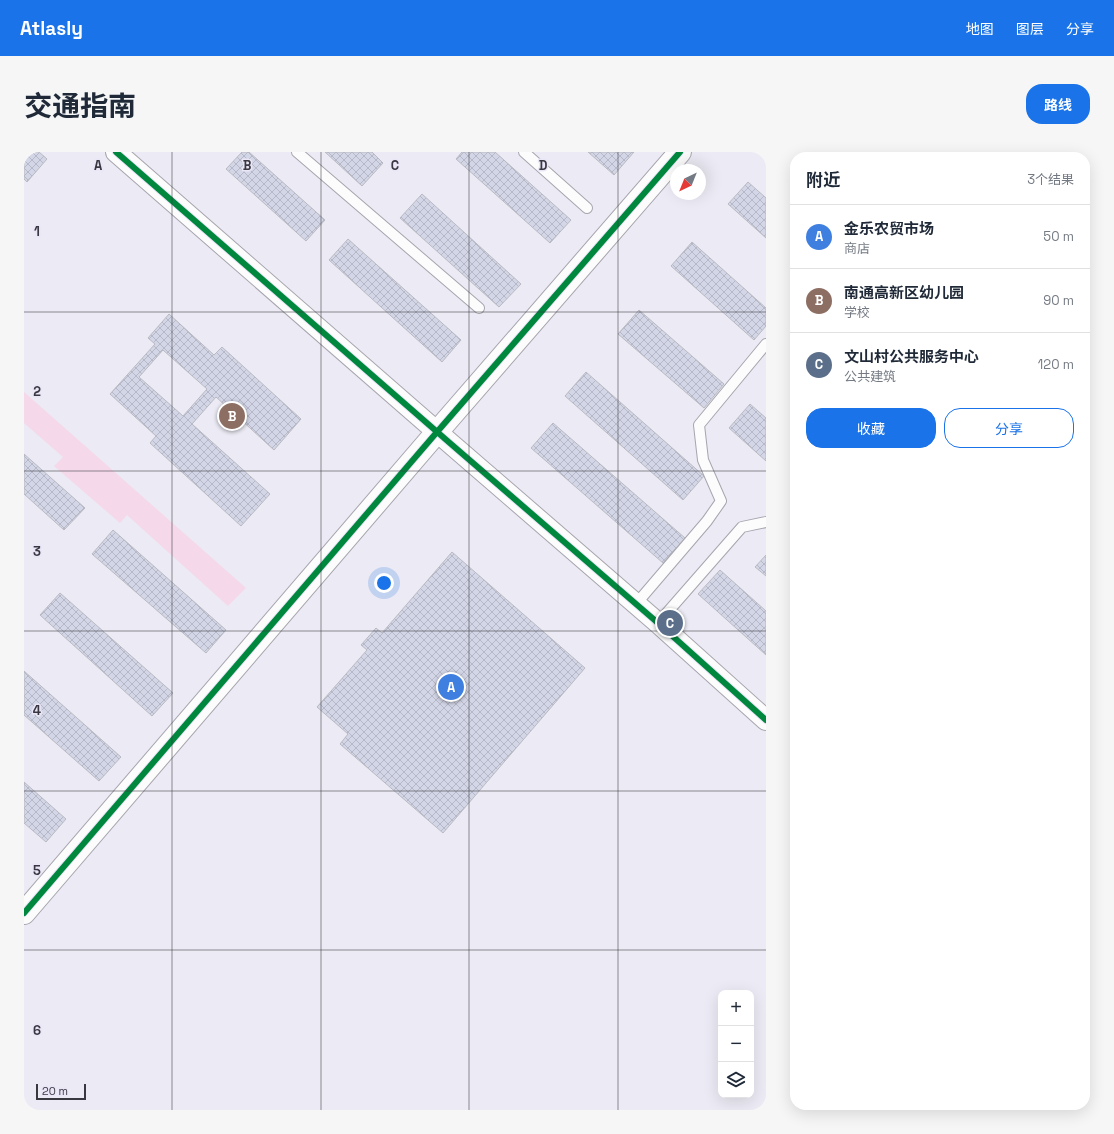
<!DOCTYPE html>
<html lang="zh">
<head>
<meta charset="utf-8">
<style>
  body { margin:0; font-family:"Space Grotesk","Noto Sans SC",sans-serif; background:#f6f6f7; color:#1f2937 }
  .controls { position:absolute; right:12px; bottom:12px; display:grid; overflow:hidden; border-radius:8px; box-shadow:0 4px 16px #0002 }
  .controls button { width:36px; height:36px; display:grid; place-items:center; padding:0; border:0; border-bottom:1px solid #e0e1e3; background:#fff; color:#1f2937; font:20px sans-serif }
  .compass { position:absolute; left:646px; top:12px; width:36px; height:36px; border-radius:50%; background:#fff; box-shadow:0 4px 16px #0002; rotate:223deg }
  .scale { position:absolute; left:12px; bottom:10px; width:50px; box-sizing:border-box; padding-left:4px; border:2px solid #39373f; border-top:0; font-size:11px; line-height:14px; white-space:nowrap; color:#39373f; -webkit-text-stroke:3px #eae6f8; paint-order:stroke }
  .you { position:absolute; left:360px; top:431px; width:14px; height:14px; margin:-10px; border:3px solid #fff; border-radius:50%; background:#1a73e8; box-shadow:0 0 0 6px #1a73e833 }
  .badge { display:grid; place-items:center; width:26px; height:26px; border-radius:50%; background:#1a73e8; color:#fff; font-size:13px; font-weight:700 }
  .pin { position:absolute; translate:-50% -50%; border:2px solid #fff; box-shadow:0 1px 4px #0006 }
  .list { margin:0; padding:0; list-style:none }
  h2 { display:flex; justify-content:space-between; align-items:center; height:52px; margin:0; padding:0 16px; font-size:17px }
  h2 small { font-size:13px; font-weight:400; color:#747a83 }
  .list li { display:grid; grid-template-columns:26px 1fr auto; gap:12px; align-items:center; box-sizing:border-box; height:64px; padding:0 16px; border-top:1px solid #e0e1e3 }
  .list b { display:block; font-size:15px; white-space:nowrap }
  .list p { margin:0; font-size:13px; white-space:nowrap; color:#747a83 }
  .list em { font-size:13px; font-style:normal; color:#747a83 }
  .actions { display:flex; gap:8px; padding:12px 16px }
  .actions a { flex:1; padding:9px 0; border:1px solid #1a73e8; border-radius:16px; text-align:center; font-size:14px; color:#1a73e8 }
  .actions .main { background:#1a73e8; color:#fff }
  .icon { flex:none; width:22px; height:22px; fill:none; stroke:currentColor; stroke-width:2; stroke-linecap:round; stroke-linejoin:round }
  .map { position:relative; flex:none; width:742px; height:958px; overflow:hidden; border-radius:16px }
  header { display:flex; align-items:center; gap:24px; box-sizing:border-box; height:56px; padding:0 20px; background:#1a73e8; color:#fff }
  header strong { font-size:19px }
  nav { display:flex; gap:22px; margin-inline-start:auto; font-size:14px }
  .intro { display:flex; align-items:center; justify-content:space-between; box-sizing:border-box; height:96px; padding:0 24px }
  h1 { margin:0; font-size:28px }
  .button { padding:10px 18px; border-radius:16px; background:#1a73e8; color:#fff; font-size:14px; font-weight:700 }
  main { display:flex; gap:24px; padding:0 24px }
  aside { flex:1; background:#fff; border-radius:16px; box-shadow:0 4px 16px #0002 }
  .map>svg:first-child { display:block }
</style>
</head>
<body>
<header>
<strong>Atlasly</strong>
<nav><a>地图</a><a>图层</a><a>分享</a></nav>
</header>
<div class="intro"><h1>交通指南</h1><a class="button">路线</a></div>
<main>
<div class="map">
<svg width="742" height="958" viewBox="0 0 742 958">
  <defs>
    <pattern id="building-cross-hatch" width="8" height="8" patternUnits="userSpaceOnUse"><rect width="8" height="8" fill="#d3d6e7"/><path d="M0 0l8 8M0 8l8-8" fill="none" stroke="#b6b8c7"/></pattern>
  </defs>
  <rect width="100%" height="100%" fill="#eceaf4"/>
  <path fill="#f5d9ea" d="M0 240 222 436 204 454 103 363 96 371 30 314 39 305 0 271Z"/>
  <g fill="url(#building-cross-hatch)" stroke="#b9bac1" fill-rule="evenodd">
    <path d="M0 0H15L23 7 3 30 0 27Z"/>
    <path d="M218 0H225L301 68 282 89 202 17Z"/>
    <path d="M301 0H348L359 11 338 34Z"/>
    <path d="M438 0H471L547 68 526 91 432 7Z"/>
    <path d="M564 0H610L590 23Z"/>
    <path d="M724 30 742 46V86L704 52Z"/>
    <path d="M398 42 497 132 475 155 376 66Z"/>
    <path d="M324 87 437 188 418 210 305 108Z"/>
    <path d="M668 90 742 156V174L730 188 647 114Z"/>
    <path d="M615 158 700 232 680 256 594 182Z"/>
    <path d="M145 162 190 203 198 195 277 267 250 298 192 245 168 272 246 342 217 374 126 291 132 284 86 242 131 192 124 186ZM139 198 183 237 159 264 115 225Z"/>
    <path d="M562 220 680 324 659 348 541 244Z"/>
    <path d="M726 252 742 266V309L705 276Z"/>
    <path d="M529 271 661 386 639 411 507 296Z"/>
    <path d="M0 302 61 356 40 378 0 342Z"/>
    <path d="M89 378 202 478 182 501 68 402Z"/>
    <path d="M428 400 561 516 419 681 316 592 324 582 293 555 343 498 337 493 352 476 358 481Z"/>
    <path d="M742 403V424L731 415Z"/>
    <path d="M696 418 742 459V503L674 442Z"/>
    <path d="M36 441 149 541 128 564 16 463Z"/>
    <path d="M0 519 97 605 75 629 0 563Z"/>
    <path d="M0 630 42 667 22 690 0 671Z"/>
  </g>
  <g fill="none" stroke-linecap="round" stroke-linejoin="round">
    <defs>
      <g id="lane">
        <path d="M273 0 455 156"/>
        <path d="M500 0 563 56"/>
        <path d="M612 452 683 369 697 349 679 308 675 273 742 192"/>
        <path d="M634 471 718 375 742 370"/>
      </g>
      <path id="street" d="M92 0 427 292 634 471 742 568"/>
      <path id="secondary" d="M0 761 413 280 656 0"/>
    </defs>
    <use href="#lane" stroke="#a7a5ad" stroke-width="12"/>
    <use href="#street" stroke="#a7a5ad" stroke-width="22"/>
    <use href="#secondary" stroke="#a7a5ad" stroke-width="24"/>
    <use href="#lane" stroke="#fcfcfd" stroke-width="10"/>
    <use href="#street" stroke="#fcfcfd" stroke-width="20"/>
    <use href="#secondary" stroke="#fcfcfd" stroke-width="22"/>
    <defs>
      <g id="cycleway">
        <path d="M92 0 427 292 634 471 742 568"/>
        <path d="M0 761 413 280 656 0"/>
      </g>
    </defs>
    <use href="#cycleway" stroke="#eae6f8" stroke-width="8"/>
    <use href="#cycleway" stroke="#00873e" stroke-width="6"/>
  </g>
  <path fill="none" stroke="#39373f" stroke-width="1" stroke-opacity="0.55" d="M148 0V958M297 0V958M445 0V958M594 0V958M0 160H742M0 319H742M0 479H742M0 639H742M0 798H742"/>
  <g font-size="13" text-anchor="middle" font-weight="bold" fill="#39373f" stroke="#eae6f8" stroke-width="3" stroke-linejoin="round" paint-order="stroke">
    <text x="74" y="18">A</text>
    <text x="223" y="18">B</text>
    <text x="371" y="18">C</text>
    <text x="519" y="18">D</text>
    <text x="13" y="84">1</text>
    <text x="13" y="244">2</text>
    <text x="13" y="404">3</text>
    <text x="13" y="563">4</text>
    <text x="13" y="723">5</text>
    <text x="13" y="883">6</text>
  </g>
</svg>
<div class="controls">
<button>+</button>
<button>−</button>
<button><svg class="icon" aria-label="layers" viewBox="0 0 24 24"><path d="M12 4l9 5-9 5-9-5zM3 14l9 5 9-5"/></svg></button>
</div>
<svg class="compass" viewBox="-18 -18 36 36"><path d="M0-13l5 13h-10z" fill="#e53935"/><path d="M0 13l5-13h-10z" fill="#747a83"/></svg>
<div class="scale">20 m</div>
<div class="you"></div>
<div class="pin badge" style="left:427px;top:535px;background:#3f7fe0">A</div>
<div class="pin badge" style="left:208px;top:264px;background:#8d6e63">B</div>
<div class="pin badge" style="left:646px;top:471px;background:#5c6f8a">C</div>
</div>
<aside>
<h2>附近<small>3个结果</small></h2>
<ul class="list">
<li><span class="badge" style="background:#3f7fe0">A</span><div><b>金乐农贸市场</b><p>商店</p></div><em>50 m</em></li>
<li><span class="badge" style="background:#8d6e63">B</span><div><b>南通高新区幼儿园</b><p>学校</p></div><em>90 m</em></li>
<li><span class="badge" style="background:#5c6f8a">C</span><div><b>文山村公共服务中心</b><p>公共建筑</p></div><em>120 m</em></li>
</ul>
<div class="actions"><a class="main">收藏</a><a>分享</a></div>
</aside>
</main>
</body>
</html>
